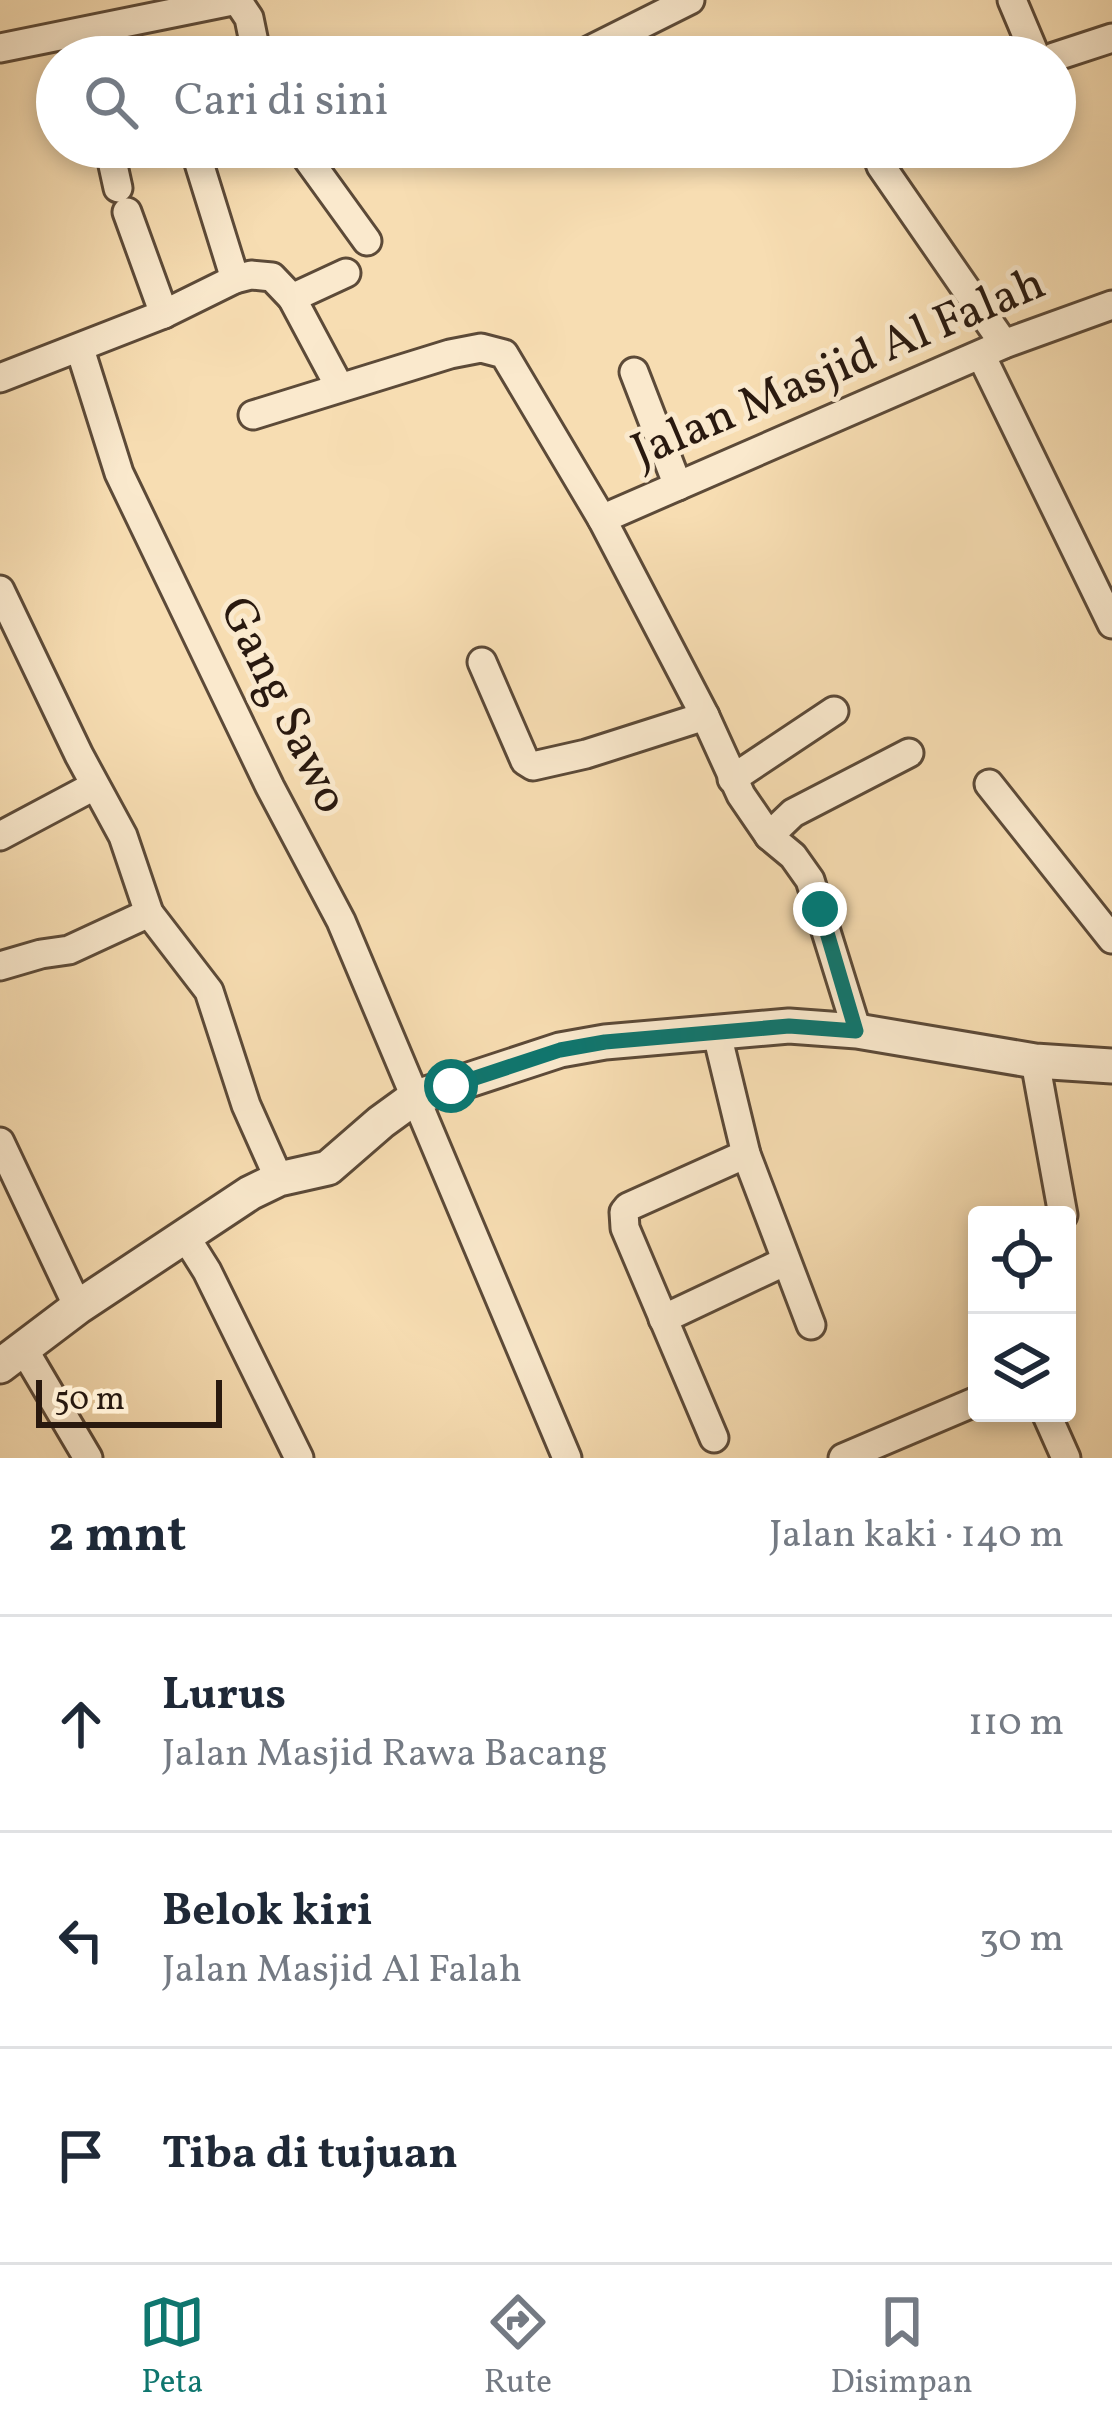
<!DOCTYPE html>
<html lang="id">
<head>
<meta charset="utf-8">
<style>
  body { margin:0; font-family:Vollkorn,serif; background:#f6f6f7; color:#1f2937 }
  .controls { position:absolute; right:36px; bottom:36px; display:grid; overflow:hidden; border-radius:12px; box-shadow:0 6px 18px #0003 }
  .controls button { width:108px; height:108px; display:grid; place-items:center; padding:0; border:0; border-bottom:3px solid #e0e1e3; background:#fff; color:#1f2937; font:60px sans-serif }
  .scale { position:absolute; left:36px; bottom:30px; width:186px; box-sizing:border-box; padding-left:12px; border:6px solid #29190f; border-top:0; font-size:33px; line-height:42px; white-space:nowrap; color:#29190f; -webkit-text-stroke:9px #fae9cd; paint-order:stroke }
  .stop { position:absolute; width:36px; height:36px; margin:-27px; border:9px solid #0f766e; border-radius:50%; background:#fff }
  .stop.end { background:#0f766e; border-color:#fff; box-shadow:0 3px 12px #0008 }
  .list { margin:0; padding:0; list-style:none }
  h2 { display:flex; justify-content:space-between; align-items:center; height:156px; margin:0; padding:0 48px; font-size:51px }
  h2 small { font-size:39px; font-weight:400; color:#747a83 }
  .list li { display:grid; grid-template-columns:78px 1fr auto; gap:36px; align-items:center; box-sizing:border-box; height:216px; padding:0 48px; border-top:3px solid #e0e1e3 }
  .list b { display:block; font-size:45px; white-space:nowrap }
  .list p { margin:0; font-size:39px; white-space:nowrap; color:#747a83 }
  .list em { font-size:39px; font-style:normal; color:#747a83 }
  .icon { flex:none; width:66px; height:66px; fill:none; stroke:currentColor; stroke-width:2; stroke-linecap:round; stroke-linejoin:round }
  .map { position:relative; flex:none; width:1112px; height:1458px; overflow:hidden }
  .search { position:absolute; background:#fff; box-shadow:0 6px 18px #0003; left:36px; right:36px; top:36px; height:132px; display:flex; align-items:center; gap:30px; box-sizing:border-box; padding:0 42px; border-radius:66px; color:#747a83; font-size:45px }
  .sheet { height:804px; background:#fff }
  nav { display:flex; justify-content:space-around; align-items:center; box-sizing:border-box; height:168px; border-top:3px solid #e0e1e3; background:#fff; font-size:33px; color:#747a83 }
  nav a { display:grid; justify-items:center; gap:6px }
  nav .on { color:#0f766e }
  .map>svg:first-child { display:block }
</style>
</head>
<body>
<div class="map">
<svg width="1112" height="1458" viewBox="0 0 1112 1458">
  <rect width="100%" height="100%" fill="#f7ddb2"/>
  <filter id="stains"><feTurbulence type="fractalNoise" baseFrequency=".00167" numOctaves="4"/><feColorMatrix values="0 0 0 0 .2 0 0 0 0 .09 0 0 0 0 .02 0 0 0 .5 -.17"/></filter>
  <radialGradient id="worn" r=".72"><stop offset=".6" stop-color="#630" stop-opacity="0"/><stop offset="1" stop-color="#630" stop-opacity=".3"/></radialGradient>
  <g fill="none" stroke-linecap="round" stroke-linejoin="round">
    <defs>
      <g id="minor">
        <path d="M237 0 249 18 257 57"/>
        <path d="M1012 0 1036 57"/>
        <path d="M0 48 237 0"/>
        <path d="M576 57 690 0"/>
        <path d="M1054 57 1112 38"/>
        <path d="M109 147 118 188"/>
        <path d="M194 147 235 279"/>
        <path d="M299 147 367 241"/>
        <path d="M874 147 881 166 1004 344"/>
        <path d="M127 212 164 314"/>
        <path d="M292 298 346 273"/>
        <path d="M80 349 119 473 270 787 341 921 567 1458"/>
        <path d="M981 355 1112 624"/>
        <path d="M634 372 678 486"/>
        <path d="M0 378 164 314 235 279 251 275 272 277 292 298 339 386"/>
        <path d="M253 415 450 354 481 348 504 354 602 519 705 716 741 795 769 836 793 856 810 880 857 1031"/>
        <path d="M602 519 1004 344 1112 305"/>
        <path d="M0 590 79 755 123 836 149 913 209 991 246 1105 279 1179"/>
        <path d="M482 662 525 761 533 766 586 754 705 716"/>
        <path d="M732 779 834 711"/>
        <path d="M989 784 1112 939"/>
        <path d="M0 836 94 786"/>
        <path d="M769 836 793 813 909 753"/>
        <path d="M0 966 41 954 69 950 149 913"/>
        <path d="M716 1030 746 1154 811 1325"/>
        <path d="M1035 1061 1063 1215"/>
        <path d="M0 1142 78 1307"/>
        <path d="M185 1236 207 1271 299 1458"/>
        <path d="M663 1319 786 1261"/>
        <path d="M23 1348 88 1458"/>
        <path d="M1046 1413 1066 1458"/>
        <path d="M714 1438 625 1228 624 1212 628 1207 746 1154"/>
        <path d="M843 1458 977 1401"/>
      </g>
      <path id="tertiary" d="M0 1366 78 1307 250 1193 279 1179 328 1168 381 1122 414 1098 560 1050 605 1042 789 1026 857 1031 1035 1061 1112 1066"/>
    </defs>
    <use href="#minor" stroke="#5c4a38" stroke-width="33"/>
    <use href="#tertiary" stroke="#5c4a38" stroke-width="39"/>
    <use href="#minor" stroke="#fae9cd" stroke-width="27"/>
    <use href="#tertiary" stroke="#fae9cd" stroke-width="33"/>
  </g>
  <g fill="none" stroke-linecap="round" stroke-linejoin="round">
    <path stroke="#0f766e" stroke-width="15" d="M451 1086 560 1050 605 1042 789 1026 856 1031 820 909"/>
  </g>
  <g text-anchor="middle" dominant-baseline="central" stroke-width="10" stroke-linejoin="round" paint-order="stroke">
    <g font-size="48" fill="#29190f" stroke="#fae9cd">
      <text transform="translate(839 369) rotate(-23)">Jalan Masjid Al Falah</text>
      <text transform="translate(282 706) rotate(64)">Gang Sawo</text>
    </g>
  </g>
  <rect width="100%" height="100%" filter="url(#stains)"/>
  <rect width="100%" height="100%" fill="url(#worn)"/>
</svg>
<div class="controls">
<button><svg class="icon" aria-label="locate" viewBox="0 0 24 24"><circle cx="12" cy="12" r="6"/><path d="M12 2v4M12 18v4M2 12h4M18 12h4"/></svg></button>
<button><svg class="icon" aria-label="layers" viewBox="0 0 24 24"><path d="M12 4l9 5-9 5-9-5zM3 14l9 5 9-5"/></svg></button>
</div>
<div class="scale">50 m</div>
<div class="stop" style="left:451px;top:1086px"></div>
<div class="stop end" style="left:820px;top:909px"></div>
<div class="search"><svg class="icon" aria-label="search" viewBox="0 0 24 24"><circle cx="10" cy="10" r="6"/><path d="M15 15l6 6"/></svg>Cari di sini</div>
</div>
<section class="sheet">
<h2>2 mnt<small>Jalan kaki · 140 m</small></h2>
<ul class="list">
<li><svg class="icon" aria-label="ahead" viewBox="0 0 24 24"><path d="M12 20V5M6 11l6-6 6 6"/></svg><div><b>Lurus</b><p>Jalan Masjid Rawa Bacang</p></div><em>110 m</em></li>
<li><svg class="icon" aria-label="left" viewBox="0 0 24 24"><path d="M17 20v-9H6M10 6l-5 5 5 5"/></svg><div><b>Belok kiri</b><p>Jalan Masjid Al Falah</p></div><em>30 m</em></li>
<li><svg class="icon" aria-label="arrive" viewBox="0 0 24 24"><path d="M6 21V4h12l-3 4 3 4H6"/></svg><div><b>Tiba di tujuan</b></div></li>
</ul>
</section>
<nav>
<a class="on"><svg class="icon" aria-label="map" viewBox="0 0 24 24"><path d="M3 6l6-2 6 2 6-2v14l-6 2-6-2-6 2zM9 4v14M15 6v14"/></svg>Peta</a>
<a><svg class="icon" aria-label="directions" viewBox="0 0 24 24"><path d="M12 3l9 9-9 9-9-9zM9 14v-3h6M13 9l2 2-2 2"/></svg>Rute</a>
<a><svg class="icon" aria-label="saved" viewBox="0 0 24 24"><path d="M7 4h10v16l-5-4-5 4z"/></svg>Disimpan</a>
</nav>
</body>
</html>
